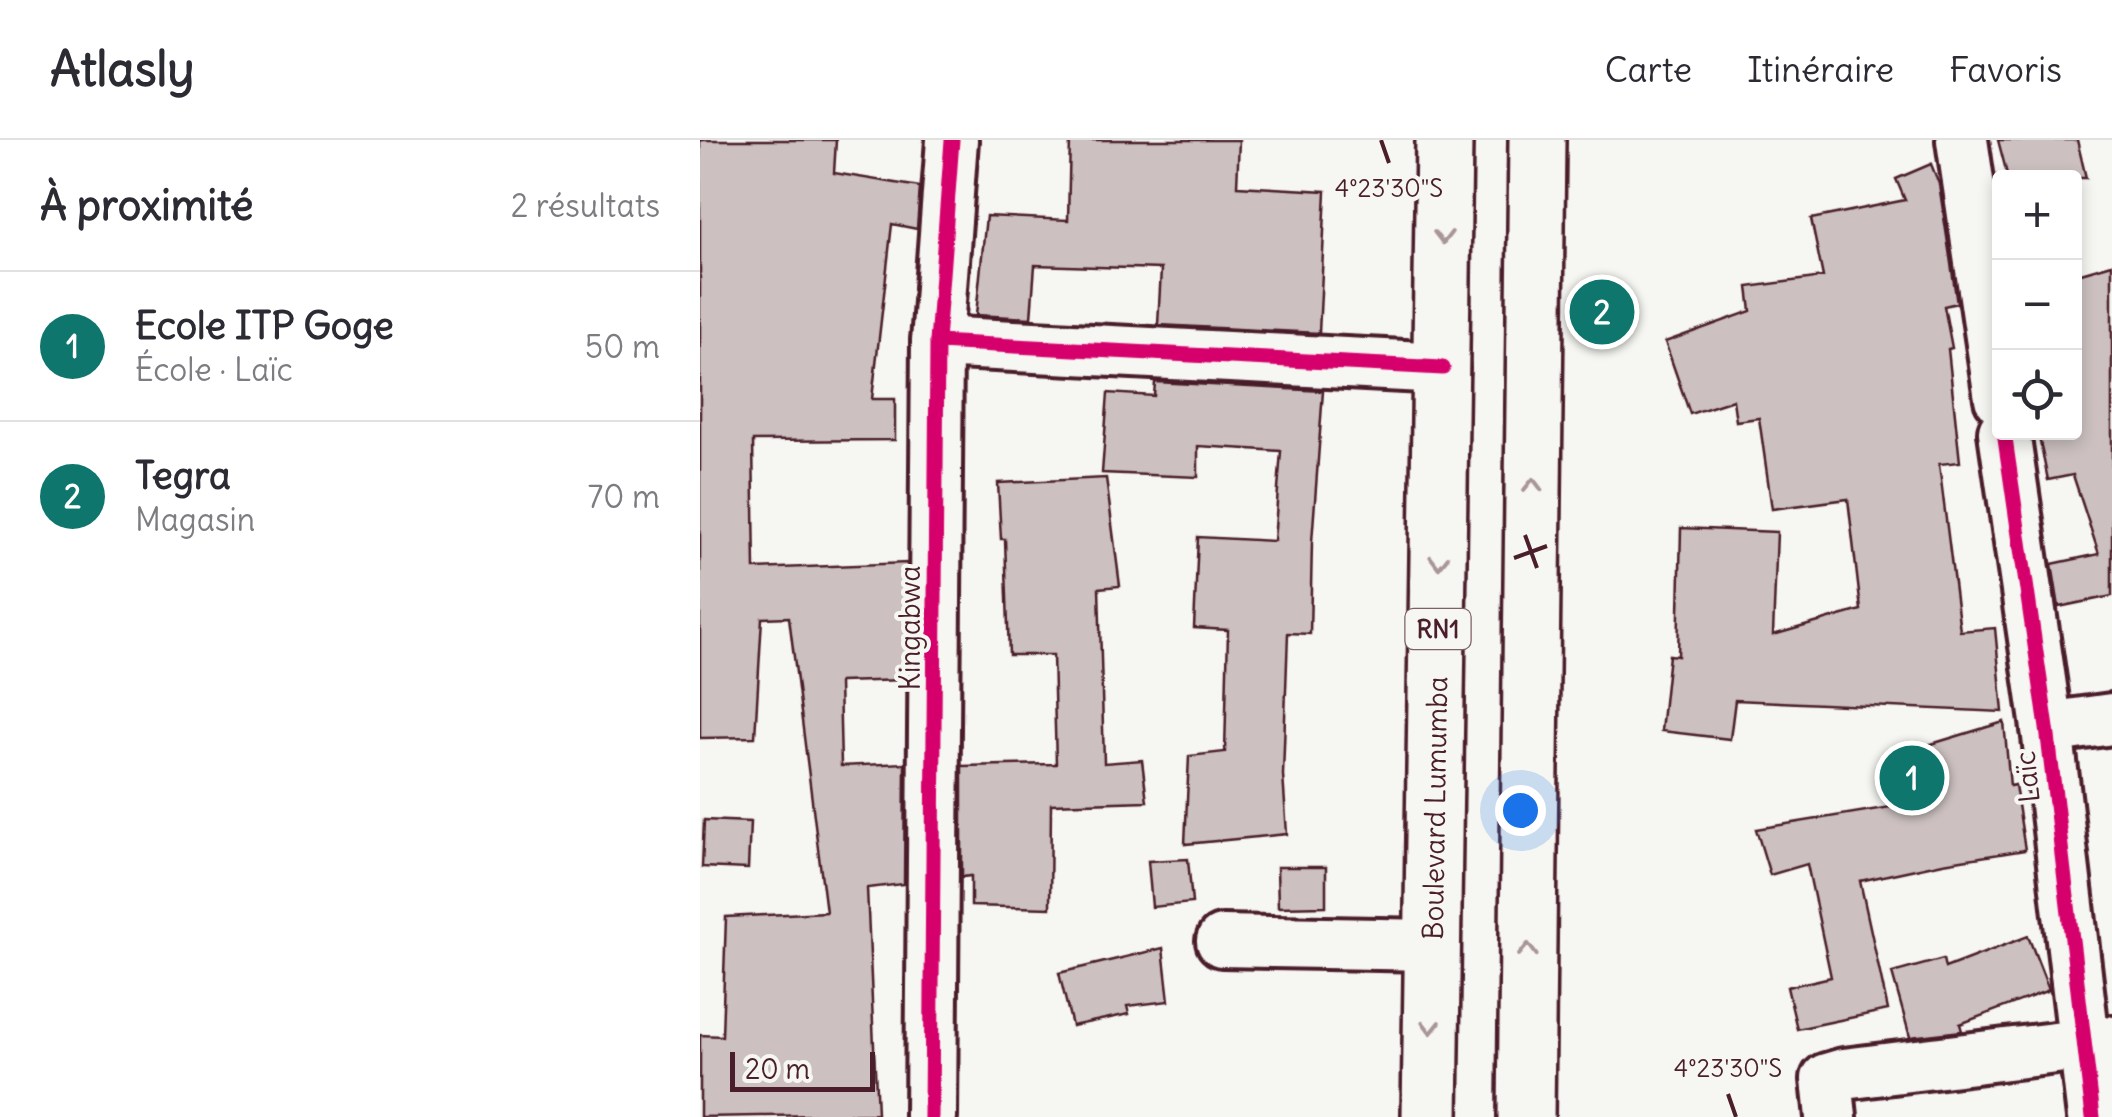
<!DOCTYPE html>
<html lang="fr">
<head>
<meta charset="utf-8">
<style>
  body { margin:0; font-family:Delius,sans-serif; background:#f2f2f3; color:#2b2b33 }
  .controls { position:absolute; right:30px; top:30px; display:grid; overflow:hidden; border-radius:10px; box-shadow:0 5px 15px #0003 }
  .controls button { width:90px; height:90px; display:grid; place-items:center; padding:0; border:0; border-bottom:2px solid #e1e1e2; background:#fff; color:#2b2b33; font:50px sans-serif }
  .scale { position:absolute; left:30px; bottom:25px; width:145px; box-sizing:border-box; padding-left:10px; border:5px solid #4a1f2b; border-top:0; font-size:28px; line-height:35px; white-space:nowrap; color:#4a1f2b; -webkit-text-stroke:8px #f6f6f2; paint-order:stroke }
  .you { position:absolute; left:820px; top:670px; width:35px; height:35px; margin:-25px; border:8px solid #fff; border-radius:50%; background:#1a73e8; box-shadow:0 0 0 15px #1a73e833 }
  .badge { display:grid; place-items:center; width:65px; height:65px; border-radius:50%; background:#0f766e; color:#fff; font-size:32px; font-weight:700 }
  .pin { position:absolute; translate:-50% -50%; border:5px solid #fff; box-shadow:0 2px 10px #0006 }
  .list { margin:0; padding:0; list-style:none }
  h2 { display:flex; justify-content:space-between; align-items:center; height:130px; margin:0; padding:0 40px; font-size:42px }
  h2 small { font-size:32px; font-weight:400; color:#7c7c81 }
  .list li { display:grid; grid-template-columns:65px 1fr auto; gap:30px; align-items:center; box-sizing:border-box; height:150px; padding:0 40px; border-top:2px solid #e1e1e2 }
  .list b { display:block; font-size:38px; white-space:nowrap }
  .list p { margin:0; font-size:32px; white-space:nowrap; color:#7c7c81 }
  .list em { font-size:32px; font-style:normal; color:#7c7c81 }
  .icon { flex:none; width:55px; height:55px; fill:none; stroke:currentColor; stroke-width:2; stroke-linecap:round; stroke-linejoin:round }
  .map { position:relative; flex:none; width:1412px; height:977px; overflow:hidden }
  header { display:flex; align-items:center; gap:60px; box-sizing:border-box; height:140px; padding:0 50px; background:#fff; border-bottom:2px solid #e1e1e2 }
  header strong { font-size:48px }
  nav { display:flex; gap:55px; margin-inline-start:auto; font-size:35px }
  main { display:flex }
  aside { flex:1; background:#fff }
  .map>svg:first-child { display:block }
</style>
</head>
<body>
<header>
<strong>Atlasly</strong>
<nav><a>Carte</a><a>Itinéraire</a><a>Favoris</a></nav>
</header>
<main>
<aside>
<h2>À proximité<small>2 résultats</small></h2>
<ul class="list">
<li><span class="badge">1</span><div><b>Ecole ITP Goge</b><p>École · Laïc</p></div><em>50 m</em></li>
<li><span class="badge">2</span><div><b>Tegra</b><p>Magasin</p></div><em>70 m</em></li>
</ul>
</aside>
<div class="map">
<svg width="1412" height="977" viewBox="0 0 1412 977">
  <rect width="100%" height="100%" fill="#f6f6f2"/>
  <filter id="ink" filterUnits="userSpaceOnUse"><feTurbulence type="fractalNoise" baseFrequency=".01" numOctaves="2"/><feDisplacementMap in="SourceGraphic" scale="20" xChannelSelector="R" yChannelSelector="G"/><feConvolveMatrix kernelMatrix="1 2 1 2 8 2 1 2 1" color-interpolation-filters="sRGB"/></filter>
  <g filter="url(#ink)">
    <g fill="#ccc1c0" stroke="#4a1f2b" stroke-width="2.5">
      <path d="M0 0H136L134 33 220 47 217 89 192 84 172 259H195V300L53 301 55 429 207 423 206 540 139 542 141 626 205 623 204 744 167 748 177 974 0 977V895L22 896 26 777 126 772 89 477 62 478 55 597 0 598Z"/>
      <path d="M370 0H539L537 46 626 51 619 193 458 185 461 129 335 125 331 178 276 175 286 76 368 80Z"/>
      <path d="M1298 0H1377L1386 38H1308Z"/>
      <path d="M1231 24 1239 44 1257 163 1244 166 1252 208 1248 209 1260 322 1239 324 1260 491 1295 488 1303 572 1035 560 1030 599 961 591 969 515 978 516 981 388 1077 392 1073 495 1161 470 1148 359 1072 369 1059 278 1036 281 1033 260 990 274 965 202 1051 171 1048 147 1123 137 1111 79 1205 60 1196 39Z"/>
      <path d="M1412 124V456L1359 467 1352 424 1399 414 1373 335 1348 340 1338 292H1374V135Z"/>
      <path d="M455 242 623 251 612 402 610 494 588 493 583 635 587 694 485 704 489 616 525 612 528 490 494 488 498 397 574 401 581 311 498 306V337L402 333 408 253 454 256Z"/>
      <path d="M406 338 420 446 399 448 404 623 442 620 447 661 351 664 350 768 271 766V736L262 737V626L356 624 353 515H309L305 399H301L298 343Z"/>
      <path d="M1304 582 1310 646 1315 645 1325 710 1243 723 1160 741 1188 870 1097 889 1087 847 1131 837 1107 724 1070 735 1056 689 1233 660 1228 605Z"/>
      <path d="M4 680 50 682 48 729 2 727Z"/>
      <path d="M488 719 492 763 452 767 448 721Z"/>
      <path d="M577 727H626V766L578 767Z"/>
      <path d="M1328 796 1349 850 1260 884 1262 891 1210 897 1192 833 1243 819 1245 828Z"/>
      <path d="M463 808 469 861 427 866 429 874 372 886 359 833Z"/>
    </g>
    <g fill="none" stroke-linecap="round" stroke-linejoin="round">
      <defs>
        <g id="minor">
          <path d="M1262 0 1300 258"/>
          <path d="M237 202 743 228"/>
          <path d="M1304 292 1347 588 1393 977"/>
          <path d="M1347 588 1412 579"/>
          <path d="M522 801 732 805"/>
          <path d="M231 977 237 202 252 0"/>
          <path d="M1131 977 1127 939 1144 934 1412 901"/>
        </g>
        <g id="trunk">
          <path d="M730 977 744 0"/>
          <path d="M826 977 837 0"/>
        </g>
      </defs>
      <use href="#minor" stroke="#4a1f2b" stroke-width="58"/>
      <use href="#trunk" stroke="#4a1f2b" stroke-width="62"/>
      <use href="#minor" stroke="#f6f6f2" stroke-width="50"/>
      <use href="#trunk" stroke="#f6f6f2" stroke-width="55"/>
      <defs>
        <g id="cycleway">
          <path d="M237 202 743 228"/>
          <path d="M1304 292 1347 588 1393 977"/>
          <path d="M231 977 237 202 252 0"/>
        </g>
      </defs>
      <use href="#cycleway" stroke="#f6f6f2" stroke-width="21"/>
      <use href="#cycleway" stroke="#d6006c" stroke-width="15"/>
    </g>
    <defs><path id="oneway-chevron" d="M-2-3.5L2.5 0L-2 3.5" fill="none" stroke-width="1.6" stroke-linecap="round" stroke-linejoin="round" transform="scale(2.5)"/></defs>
    <g stroke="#a99598">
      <use href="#oneway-chevron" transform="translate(743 97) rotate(90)"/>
      <use href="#oneway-chevron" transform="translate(833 345) rotate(-89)"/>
      <use href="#oneway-chevron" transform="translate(739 422) rotate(91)"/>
      <use href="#oneway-chevron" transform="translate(828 810) rotate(-89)"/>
      <use href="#oneway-chevron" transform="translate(731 887) rotate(91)"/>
    </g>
  </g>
  <path fill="none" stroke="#4a1f2b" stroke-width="4" d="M681 0 689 23M825 395 837 428M814 418 847 406M1028 954 1036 977"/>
  <g text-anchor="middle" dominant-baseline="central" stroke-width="8" stroke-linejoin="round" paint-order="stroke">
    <rect fill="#f6f6f2" stroke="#7e6067" stroke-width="2.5" x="705.5" y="469" width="65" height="40" rx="8"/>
    <g font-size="25" font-weight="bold" fill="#4a1f2b">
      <text x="738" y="489">RN1</text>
    </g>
    <g font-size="28" fill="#4a1f2b" stroke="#f6f6f2">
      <text transform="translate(210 488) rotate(-90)">Kingabwa</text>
      <text transform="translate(1327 637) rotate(-96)">Laïc</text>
      <text transform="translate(735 668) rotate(-89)">Boulevard Lumumba</text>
    </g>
  </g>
  <g font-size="25" text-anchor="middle" fill="#4a1f2b" stroke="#f6f6f2" stroke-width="8" stroke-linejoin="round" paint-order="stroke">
    <text x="689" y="57">4°23'30"S</text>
    <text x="1028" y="937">4°23'30"S</text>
  </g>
</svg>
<div class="controls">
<button>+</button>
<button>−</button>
<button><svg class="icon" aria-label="locate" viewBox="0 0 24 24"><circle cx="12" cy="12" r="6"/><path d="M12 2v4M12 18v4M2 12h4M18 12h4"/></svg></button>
</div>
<div class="scale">20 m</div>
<div class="you"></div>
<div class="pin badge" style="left:1212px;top:638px">1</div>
<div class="pin badge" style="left:902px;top:172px">2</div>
</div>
</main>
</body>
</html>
